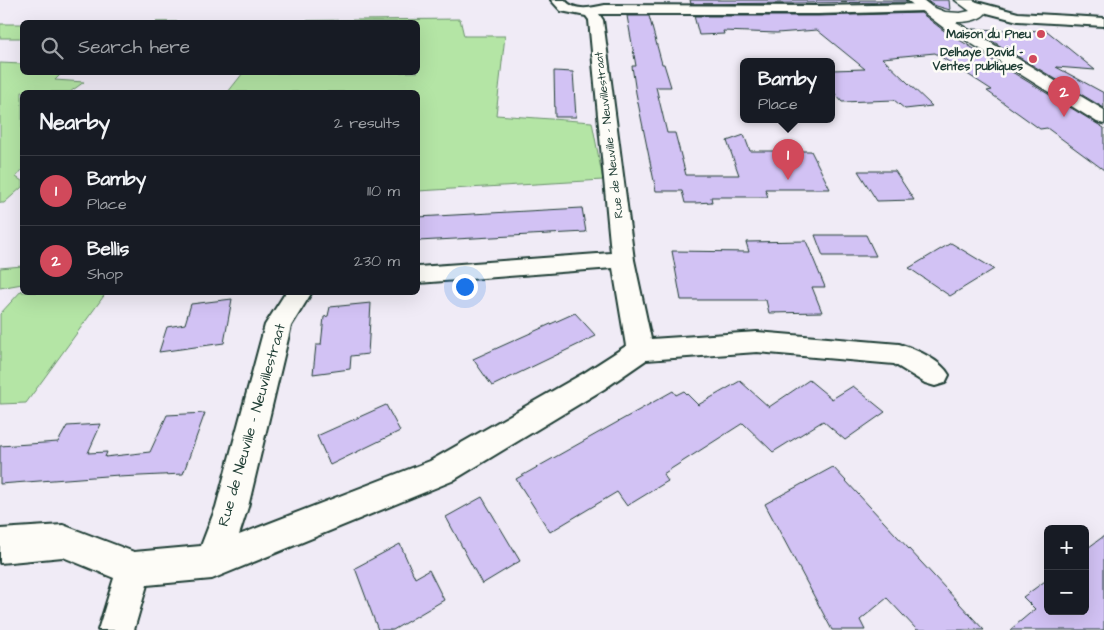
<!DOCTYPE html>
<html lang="en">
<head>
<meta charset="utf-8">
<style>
  body { margin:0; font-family:"Architects Daughter",sans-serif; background:#242831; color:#f1f3f6 }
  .controls { position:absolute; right:15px; bottom:15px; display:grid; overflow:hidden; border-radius:8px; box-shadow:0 5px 20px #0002 }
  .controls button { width:45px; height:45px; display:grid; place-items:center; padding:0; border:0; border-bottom:1px solid #363941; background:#171b24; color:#f1f3f6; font:25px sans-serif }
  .you { position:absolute; left:464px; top:286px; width:18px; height:18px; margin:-12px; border:4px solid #fff; border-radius:50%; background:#1a73e8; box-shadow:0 0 0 8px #1a73e833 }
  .badge { display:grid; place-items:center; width:32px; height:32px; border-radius:50%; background:#d1495b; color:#fff; font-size:16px; font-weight:700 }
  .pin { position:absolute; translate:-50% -41px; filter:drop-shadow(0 1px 2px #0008) }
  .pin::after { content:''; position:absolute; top:26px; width:18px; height:15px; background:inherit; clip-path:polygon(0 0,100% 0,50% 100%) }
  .popup { position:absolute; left:740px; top:58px; width:95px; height:65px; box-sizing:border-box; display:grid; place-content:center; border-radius:8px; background:#171b24; filter:drop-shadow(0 1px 4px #0005); font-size:16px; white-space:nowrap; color:#9ea1a6 }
  .popup b { font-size:19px; color:#f1f3f6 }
  .popup::after { content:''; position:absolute; left:50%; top:100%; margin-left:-10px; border:10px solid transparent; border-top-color:#171b24 }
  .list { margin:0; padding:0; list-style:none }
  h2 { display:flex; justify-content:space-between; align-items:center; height:65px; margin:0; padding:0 20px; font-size:21px }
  h2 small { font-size:16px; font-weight:400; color:#9ea1a6 }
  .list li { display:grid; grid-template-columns:32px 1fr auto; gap:15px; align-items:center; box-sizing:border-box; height:70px; padding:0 20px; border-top:1px solid #363941 }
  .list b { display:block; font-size:19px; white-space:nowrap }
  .list p { margin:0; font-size:16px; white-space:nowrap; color:#9ea1a6 }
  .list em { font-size:16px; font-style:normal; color:#9ea1a6 }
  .icon { flex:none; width:28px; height:28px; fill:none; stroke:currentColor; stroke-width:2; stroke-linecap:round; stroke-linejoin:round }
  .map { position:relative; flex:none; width:1104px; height:630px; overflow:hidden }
  .search { position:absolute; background:#171b24; box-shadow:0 5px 20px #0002; left:20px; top:20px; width:400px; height:55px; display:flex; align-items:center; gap:12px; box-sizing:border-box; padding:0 18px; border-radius:8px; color:#9ea1a6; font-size:19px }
  .panel { position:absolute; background:#171b24; box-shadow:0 5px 20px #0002; left:20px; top:90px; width:400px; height:205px; border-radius:8px }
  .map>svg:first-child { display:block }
</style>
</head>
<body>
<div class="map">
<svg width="1104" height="630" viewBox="0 0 1104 630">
  <rect width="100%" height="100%" fill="#f0ebf6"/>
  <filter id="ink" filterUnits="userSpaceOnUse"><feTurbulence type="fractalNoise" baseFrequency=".02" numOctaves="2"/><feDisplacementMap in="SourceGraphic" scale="10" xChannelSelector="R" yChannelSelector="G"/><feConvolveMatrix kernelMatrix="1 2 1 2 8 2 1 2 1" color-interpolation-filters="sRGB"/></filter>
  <g filter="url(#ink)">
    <g fill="#b4e5a5" stroke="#6a916c">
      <path d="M460 19 464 36H505L496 115 592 122 603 180 418 191V92H228L243 73 418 72V22H156Z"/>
      <rect x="0" y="24" width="22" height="14"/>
      <path d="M0 63 22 64V72L62 73 55 80 84 82 70 92H22V170L16 177 22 181V187L4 203H0Z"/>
      <path d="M22 266V284L0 288V268Z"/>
      <path d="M22 290V292L106 293 26 403 0 404V314Z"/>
    </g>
    <g fill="#d2c2f4" stroke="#1f3d34">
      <path d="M690 0H905L907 2 691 4Z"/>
      <path d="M926 0H949L950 10 933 5Z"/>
      <path d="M921 13 943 30 1104 128V170L1047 128 1040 129 987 91 992 90 935 53 882 58 932 106 905 109 894 100 842 102 832 90V70L865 69 817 30 777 33 723 31 724 34 699 35 694 16H818Z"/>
      <path d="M627 16H649L662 64H664L671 87H656L667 133H675L686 175H739L727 141 744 135 750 151H811L830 189H765L768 197H711L712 202 695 203H685L682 191H656L636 93 632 66H636Z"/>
      <path d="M972 29 1047 31 1095 70 1056 67 1104 93V108Z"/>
      <path d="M554 71 573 72 576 117H555Z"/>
      <path d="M858 171H895L914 200 877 201Z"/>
      <path d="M582 208 586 232 418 241V217Z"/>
      <path d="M815 235H866L876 256H823Z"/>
      <path d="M806 241 825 287H812L822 312 769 313 766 300H681L672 251 749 252 746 242Z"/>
      <path d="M951 243 994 269 950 296 909 268Z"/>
      <path d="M232 299 224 343 159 352 167 327 185 324 191 304Z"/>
      <path d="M371 303 368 354 351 356 350 369 313 374 316 345H321L324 317 328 316 330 307Z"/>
      <path d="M575 313 596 336 492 386 473 359Z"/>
      <path d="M809 380 832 399 853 386 885 412 845 440 823 421 773 452 743 423 663 474 668 481 627 506 617 492 550 532 516 479 673 391 676 395 684 391 698 405 740 381 769 407Z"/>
      <path d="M386 405 400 431 330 465 317 436Z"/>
      <path d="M205 413 183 474 118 477 119 475 0 484V446L58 442 67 426 101 424 88 453 107 452 105 457 150 452 167 415Z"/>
      <path d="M833 467 984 630H917L887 598 860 620 865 630H832L765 504Z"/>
      <path d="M482 497 520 561 482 584 446 517Z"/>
      <path d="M1104 536V630H1010L1035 609 1023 597 1048 579V611H1085V550Z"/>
      <path d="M400 544 415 578 429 570 444 600 393 630H378L355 568Z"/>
    </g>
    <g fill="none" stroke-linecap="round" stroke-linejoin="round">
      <defs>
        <g id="minor">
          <path d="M551 0H565C574 12 592 8 605 5L818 6 928 4 930 7 923 11 818 14H599L603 20 634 260 651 339 757 332 899 344C915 349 941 360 949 375L945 383 935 386 925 383 894 364 757 352 646 360 604 389 452 481 212 579 147 585 134 630H98L114 578 63 557 0 563V529L63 525 134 552 201 546 216 507 265 325 286 292H312L291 326 248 507 239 535 430 461 584 373 626 346 613 268 418 283V267L611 253 589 20 586 16 561 11Z"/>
          <path d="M973 1 1018 13 1104 18V26L1018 21 968 8 966 5 968 2Z"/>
        </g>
        <path id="major" d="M907 0H923L932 7 945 12 960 13 970 11 955 0H973L982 5 986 13C979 21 966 22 956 22L1104 110V124L1097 122 953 32 944 28Z"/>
      </defs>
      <use href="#minor" stroke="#1f3d34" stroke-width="4"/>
      <use href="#major" stroke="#1f3d34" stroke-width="3"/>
      <use href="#minor" fill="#fdfcf7" fill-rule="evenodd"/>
      <use href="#major" fill="#fdfcf7" fill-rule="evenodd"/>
    </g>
  </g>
  <g fill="#d1495b" stroke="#fdfcf7" stroke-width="2">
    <circle cx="1041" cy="34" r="5"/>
    <circle cx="1033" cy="59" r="5"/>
  </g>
  <g text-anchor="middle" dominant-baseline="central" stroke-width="5" stroke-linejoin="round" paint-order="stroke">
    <g font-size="12" font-weight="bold" fill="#1f3d34" stroke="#fdfcf7" text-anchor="end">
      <text x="1031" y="34">Maison du Pneu</text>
      <text x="1023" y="52">Delhaye David -<tspan x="1023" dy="14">Ventes publiques</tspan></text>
    </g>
    <g font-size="12" fill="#1f3d34" stroke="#fdfcf7">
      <text transform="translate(609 135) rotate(-97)">Rue de Neuville - Neuvillestraat</text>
    </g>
    <g font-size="15" fill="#1f3d34" stroke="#fdfcf7">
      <text transform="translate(252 425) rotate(-74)">Rue de Neuville - Neuvillestraat</text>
    </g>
  </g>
</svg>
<div class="controls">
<button>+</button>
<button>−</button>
</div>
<div class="you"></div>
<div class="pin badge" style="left:788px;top:180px">1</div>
<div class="popup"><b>Bamby</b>Place</div>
<div class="pin badge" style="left:1064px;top:117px">2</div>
<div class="search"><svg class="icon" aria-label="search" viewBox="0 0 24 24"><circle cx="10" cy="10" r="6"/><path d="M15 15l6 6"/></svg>Search here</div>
<section class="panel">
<h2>Nearby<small>2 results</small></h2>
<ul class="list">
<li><span class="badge">1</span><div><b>Bamby</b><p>Place</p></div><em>110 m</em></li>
<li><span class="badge">2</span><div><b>Bellis</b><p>Shop</p></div><em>230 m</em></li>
</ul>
</section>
</div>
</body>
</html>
